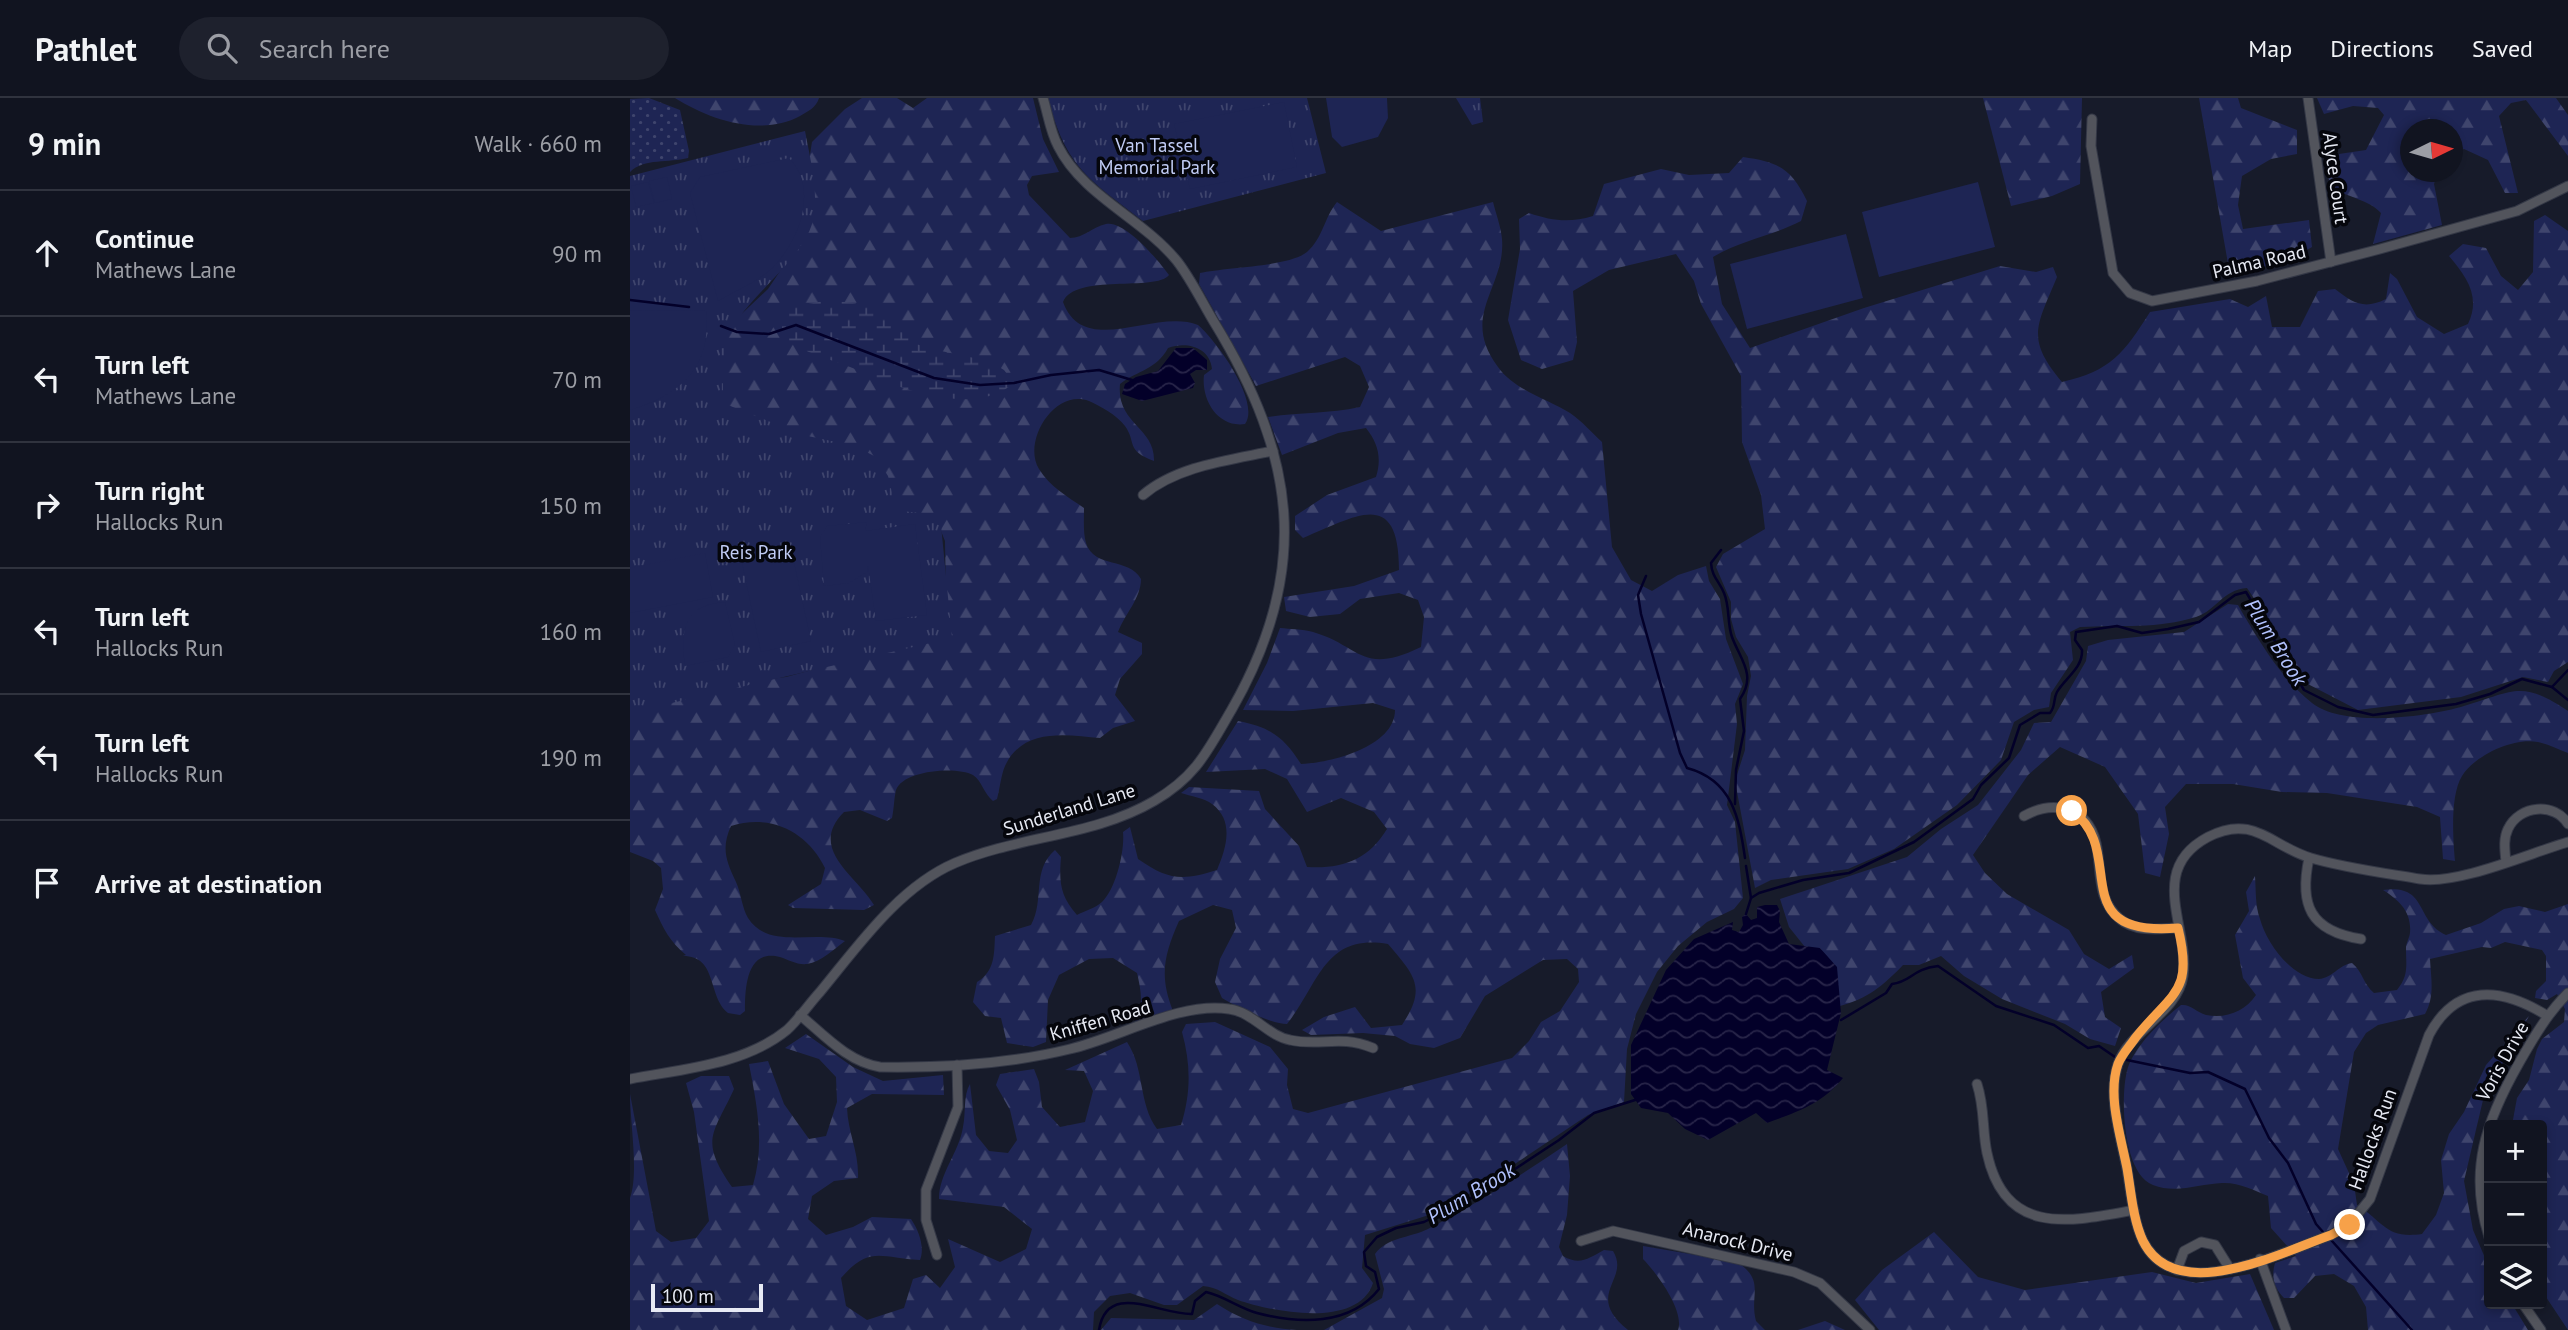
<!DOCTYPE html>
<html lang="en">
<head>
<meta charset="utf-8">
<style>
  body { margin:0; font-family:"PT Sans",sans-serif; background:#1e212d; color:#f1f3f6 }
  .controls { position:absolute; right:21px; bottom:21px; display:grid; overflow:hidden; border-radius:7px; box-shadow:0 4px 10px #0003 }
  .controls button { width:63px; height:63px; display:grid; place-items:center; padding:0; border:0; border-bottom:2px solid #30333e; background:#111420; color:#f1f3f6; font:35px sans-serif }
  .compass { position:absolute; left:1770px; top:21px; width:63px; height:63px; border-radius:50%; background:#111420; box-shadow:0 4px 10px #0003; rotate:85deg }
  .scale { position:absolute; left:21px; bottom:18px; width:112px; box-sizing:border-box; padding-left:7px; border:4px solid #e7eaf4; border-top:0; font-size:19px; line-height:24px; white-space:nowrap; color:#e7eaf4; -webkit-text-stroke:5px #05060c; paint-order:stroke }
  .stop { position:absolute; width:21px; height:21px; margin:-16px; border:5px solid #f7a149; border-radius:50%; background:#fff }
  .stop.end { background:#f7a149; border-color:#fff; box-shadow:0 2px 7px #0008 }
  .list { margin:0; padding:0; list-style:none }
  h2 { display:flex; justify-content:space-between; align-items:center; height:91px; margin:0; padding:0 28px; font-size:30px }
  h2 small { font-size:23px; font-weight:400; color:#9c9ea5 }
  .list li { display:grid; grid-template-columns:46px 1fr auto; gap:21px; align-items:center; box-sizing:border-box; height:126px; padding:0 28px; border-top:2px solid #30333e }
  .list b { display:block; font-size:26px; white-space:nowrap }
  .list p { margin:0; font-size:23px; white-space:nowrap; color:#9c9ea5 }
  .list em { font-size:23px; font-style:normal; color:#9c9ea5 }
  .icon { flex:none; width:38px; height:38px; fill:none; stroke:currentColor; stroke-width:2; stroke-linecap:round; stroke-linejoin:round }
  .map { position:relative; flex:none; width:1938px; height:1232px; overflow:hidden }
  header { display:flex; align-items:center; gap:42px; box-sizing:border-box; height:98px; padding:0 35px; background:#111420; border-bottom:2px solid #30333e }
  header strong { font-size:33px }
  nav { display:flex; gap:38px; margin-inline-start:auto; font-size:24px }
  .search { width:490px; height:63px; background:#1e212d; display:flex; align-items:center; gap:18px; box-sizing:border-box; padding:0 24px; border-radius:38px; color:#9c9ea5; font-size:26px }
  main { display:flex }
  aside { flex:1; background:#111420 }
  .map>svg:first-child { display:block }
</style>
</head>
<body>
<header>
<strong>Pathlet</strong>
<div class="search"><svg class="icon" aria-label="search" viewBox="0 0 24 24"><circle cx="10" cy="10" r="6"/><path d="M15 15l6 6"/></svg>Search here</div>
<nav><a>Map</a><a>Directions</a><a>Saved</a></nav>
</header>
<main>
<aside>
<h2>9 min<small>Walk · 660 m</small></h2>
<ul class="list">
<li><svg class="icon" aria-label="ahead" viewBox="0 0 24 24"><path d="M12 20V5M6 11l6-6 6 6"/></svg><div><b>Continue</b><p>Mathews Lane</p></div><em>90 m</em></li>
<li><svg class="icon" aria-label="left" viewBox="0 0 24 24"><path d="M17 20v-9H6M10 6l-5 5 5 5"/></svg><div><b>Turn left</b><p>Mathews Lane</p></div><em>70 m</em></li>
<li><svg class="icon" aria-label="right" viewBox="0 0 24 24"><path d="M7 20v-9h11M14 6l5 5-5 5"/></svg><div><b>Turn right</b><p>Hallocks Run</p></div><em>150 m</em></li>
<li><svg class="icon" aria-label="left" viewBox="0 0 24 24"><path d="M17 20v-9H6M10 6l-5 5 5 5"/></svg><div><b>Turn left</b><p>Hallocks Run</p></div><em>160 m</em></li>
<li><svg class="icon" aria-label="left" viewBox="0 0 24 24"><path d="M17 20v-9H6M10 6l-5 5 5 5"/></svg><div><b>Turn left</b><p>Hallocks Run</p></div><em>190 m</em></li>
<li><svg class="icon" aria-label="arrive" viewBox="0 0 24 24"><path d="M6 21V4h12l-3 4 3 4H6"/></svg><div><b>Arrive at destination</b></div></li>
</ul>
</aside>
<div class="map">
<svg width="1938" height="1232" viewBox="0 0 1938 1232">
  <defs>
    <pattern id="grass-dots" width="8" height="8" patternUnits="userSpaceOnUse" patternTransform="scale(1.75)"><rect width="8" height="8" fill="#1e2554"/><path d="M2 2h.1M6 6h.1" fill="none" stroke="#3f456d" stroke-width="1.8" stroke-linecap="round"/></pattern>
    <pattern id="forest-firs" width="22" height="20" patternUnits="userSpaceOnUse" patternTransform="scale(1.75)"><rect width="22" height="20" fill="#1e2554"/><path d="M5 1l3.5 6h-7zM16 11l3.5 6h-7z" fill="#3f456d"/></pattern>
    <pattern id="wetland-marsh" width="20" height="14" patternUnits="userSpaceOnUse" patternTransform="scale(1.75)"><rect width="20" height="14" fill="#1e2554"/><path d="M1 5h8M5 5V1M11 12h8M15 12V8" fill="none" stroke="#3f456d"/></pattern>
    <pattern id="park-tufts" width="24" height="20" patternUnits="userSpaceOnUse" patternTransform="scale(1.75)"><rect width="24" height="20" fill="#1e2554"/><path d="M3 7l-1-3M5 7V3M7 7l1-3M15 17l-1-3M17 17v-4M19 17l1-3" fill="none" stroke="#3f456d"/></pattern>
    <pattern id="water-waves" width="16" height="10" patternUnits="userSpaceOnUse" patternTransform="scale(1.75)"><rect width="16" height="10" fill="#030029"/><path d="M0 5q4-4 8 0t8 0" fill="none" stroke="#282549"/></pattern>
  </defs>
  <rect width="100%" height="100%" fill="#171b2a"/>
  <path fill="url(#grass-dots)" d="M19 0 50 12 59 53 58 60C39 65 14 60 0 74V1Z"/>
  <g fill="url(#forest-firs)">
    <path d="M45 0H189C186 10 178 13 170 18 131 39 80 22 45 0Z"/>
    <path d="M232 0H267L283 10 297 0H403L413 41 429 74 402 78 397 87 399 97 440 140C454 140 462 129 476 126 495 122 528 162 539 177 526 194 445 175 433 204 454 261 525 210 568 227 586 242 631 304 615 326 588 330 571 302 574 277L582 271C580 249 556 243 538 250 526 272 508 272 490 286 486 326 525 329 524 363 495 352 507 345 495 328 487 317 470 308 459 303 424 290 392 344 409 371 419 388 438 399 454 410 454 421 453 435 456 445 464 471 499 459 511 481 511 500 495 516 488 534L512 545V556L490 581 485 597 505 623 483 630 470 640C437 637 393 629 375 668 371 677 370 690 367 701L363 703C354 696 352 683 343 677 327 668 273 672 266 692 264 700 264 711 262 720L257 723 230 712 214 714C177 751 227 778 244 807L234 812 163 810 158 807 191 786 195 770C178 734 140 715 101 728 91 750 96 763 106 784 111 795 112 810 118 820 139 853 186 831 215 843 204 851 191 864 177 866 167 867 159 862 150 859 116 850 115 891 115 913L110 917 98 915C77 898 88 858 53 858L56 857C40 844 33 830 25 812L33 791 31 770 23 763 0 754V495L101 586 156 579 208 565 316 500 315 443 309 428 51 344 102 225 138 191 165 151 182 44 215 11Z"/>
    <path d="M1353 0H1452L1450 86 1422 98 1381 108Z"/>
    <path d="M1569 0H1608L1611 10 1667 32V56L1641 61 1612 78 1608 107 1613 131 1679 122 1682 149 1658 163 1600 177Z"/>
    <path d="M1687 0H1926L1938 17V58L1896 2 1881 5 1869 18 1888 95H1875L1858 62 1834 51 1823 56 1822 32H1780V74H1808L1804 86 1812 127 1743 146 1751 115C1738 101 1718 100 1701 89L1695 67 1709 56 1736 52 1754 17 1748 10 1723 8 1694 16Z"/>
    <path d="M1113 59C1148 64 1161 70 1177 103L1171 123C1142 138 1111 142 1083 159L1092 206 1120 250 1234 210 1370 168 1406 174 1423 169 1427 179C1407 228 1395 240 1432 284 1481 273 1494 255 1520 214L1600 201 1618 209 1636 198 1642 229H1670L1688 193 1705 191C1723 205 1734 212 1756 201L1760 175 1767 181 1787 219 1814 236 1838 226C1851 199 1837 179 1819 158L1833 146 1856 150 1871 178 1888 192 1903 174 1904 123 1915 117 1938 133V564L1924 573 1918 584 1893 579 1831 599 1728 612 1672 583 1660 554 1617 490C1592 492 1587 512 1566 519 1528 531 1490 527 1450 529L1440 534 1443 562 1421 595 1419 609 1404 612 1384 624 1371 662 1327 707 1264 751 1218 771 1141 782 1125 790 1105 683 1115 652 1117 598 1121 578 1118 559 1106 539 1101 521V504L1086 469 1093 456 1135 431 1131 397 1112 344 1111 278 1071 206 1064 183 1046 156 979 172 943 193 947 244 943 262 912 271 891 262 878 222 890 151 889 121 899 115C922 123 940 125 963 118L974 86 1031 71 1059 77 1099 75Z"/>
    <path d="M707 104 751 133 863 104C866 116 871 129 872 141 876 190 829 217 868 269 884 292 918 301 940 315 952 323 962 335 972 344L982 449 1001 482 1022 493 1048 477 1076 468 1079 483 1090 501 1096 541 1113 586 1105 606 1107 626 1097 707 1105 724 1113 800 1104 811 1077 824 1048 848 1027 874 1006 916 997 951 994 1004 958 1017 846 1092 799 1117 735 1137 732 1170 743 1185C728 1231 642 1214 608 1202 595 1197 588 1189 573 1188L547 1207H534L500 1195 480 1198 464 1214 463 1232H0V1100C9 1076 0 1025 0 996L26 1133 41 1144 66 1140 79 1123 64 1014 56 985 71 978H99L104 991C83 1037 69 1041 102 1089L123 1087C135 1046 127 1007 119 966L138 963 154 1006 179 1041 196 1038 207 1004 206 979 189 961 155 950 176 936 223 969 253 983 313 977 314 997 242 996 217 1010C218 1035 229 1054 228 1080L204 1083 182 1098 178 1121 196 1137 223 1129 242 1119 281 1121C289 1133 295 1149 290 1162 250 1160 240 1147 211 1180L216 1208 237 1222 274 1210 283 1181 296 1177 310 1190 325 1169 318 1141 370 1164 396 1151 402 1131 374 1109 309 1101C309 1075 329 1055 333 1029 336 1015 333 997 340 986L346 1037 359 1053 378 1055 387 1042 380 1012 366 987 370 976 404 971 409 984 412 1009 430 1029 455 1024 463 993 454 973 435 972 497 944C515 971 508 1005 527 1031L551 1027C561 995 561 967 552 934L556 926 585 924 640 949 658 971 657 987 663 1011 678 1015 882 960 899 943 911 924 930 913 949 884 948 871 937 861 913 862 855 898 830 940 804 950 780 946 765 938 733 935 681 937 672 932 694 919 725 909 741 930 772 927C797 889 785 878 758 846 694 835 689 886 657 926 641 926 607 909 592 900L585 884 590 861 606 830 602 812 583 807 549 823C534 857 529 878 543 913L503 926C515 912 511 892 507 875L483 860 459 861 429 877 418 902 416 944 403 949 377 945 371 920 355 918 343 904 347 884C365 873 364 857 365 838L401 827C415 802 401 773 425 752L431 759C429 784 430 798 447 817 454 813 466 810 472 804 486 791 495 752 493 734L500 729 508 761C538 782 552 783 587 772 596 751 605 723 582 706 575 700 560 698 551 695L559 689 629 693 635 711 669 748 677 769C713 771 738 762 757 731L744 714 711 700 677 714 657 681 635 671 576 674 608 623C640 629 654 639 671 666 700 665 765 649 765 612L743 605 663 613 613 612 637 565 650 530C660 531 672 531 683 534 731 548 731 578 791 549L794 519 788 502 769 495 730 501 710 516 680 519 656 513 654 499 724 488 769 472C769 388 725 419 673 440L665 432V418L697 397 746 379C752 360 748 345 736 330L708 335 652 357 638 319C669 314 699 316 730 309L739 289 730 268 715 259 626 288 569 186 570 175C595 169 659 169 677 154 693 140 694 120 707 104Z"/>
    <path d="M1598 506 1608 507C1627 540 1651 581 1682 605 1713 630 1798 619 1834 608 1883 594 1891 581 1938 613V655C1928 651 1918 646 1908 644 1884 639 1845 657 1832 678 1820 697 1823 741 1825 763L1813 761 1810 719 1787 709 1697 695 1652 694 1603 686H1556L1535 709 1539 736 1530 779 1515 775 1508 716 1475 669 1430 649 1398 677 1343 757 1355 775 1377 796 1439 832 1454 856 1479 871 1502 857 1504 870 1471 894 1475 919 1491 930 1485 948 1460 941 1435 926 1372 901 1334 878 1311 858 1289 867H1273C1254 887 1237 901 1210 908L1179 854 1159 829 1150 801 1277 759 1311 731 1348 707 1391 652 1404 625 1421 624 1456 563 1458 548 1478 542 1554 534Z"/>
    <path d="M1625 778C1626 792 1625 808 1630 821 1636 844 1662 881 1689 881 1703 880 1708 867 1722 865 1733 874 1733 886 1744 895L1767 892C1779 877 1776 868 1776 850 1776 845 1779 841 1780 835 1782 814 1769 802 1753 792 1799 786 1784 823 1816 837L1851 825 1874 811 1889 808 1915 814 1938 806V1232L1912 1193V1027H1882L1887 1000 1899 982 1907 951 1912 941 1934 924 1935 911 1927 896 1917 902 1905 900 1906 893 1916 883V858L1912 852 1875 844 1861 850 1852 849 1800 861C1801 881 1805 898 1795 916L1748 927 1736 935 1724 954 1708 1051 1724 1086 1727 1107C1755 1125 1756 1141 1792 1136L1806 1117 1814 1095 1811 1062 1819 1036 1834 1014 1856 967 1899 918 1853 1002 1834 1083 1843 1132 1859 1169V1206H1882L1898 1232H1738L1736 1209 1724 1188 1704 1176 1685 1178 1664 1200H1654C1644 1190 1641 1179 1645 1165L1666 1158 1641 1130 1638 1098C1624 1092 1608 1084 1592 1085 1569 1086 1546 1096 1523 1087 1493 1076 1490 1000 1497 973 1503 949 1532 922 1551 907 1561 906 1566 914 1576 917 1597 921 1615 913 1626 897L1613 880 1605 837 1619 813 1616 794Z"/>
    <path d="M937 1046 940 1078 937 1117 929 1149 933 1158C950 1168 959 1160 974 1152L983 1153C1001 1182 953 1196 998 1232H694L752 1200 754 1191 745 1156C757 1139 780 1140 798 1131 847 1106 891 1077 937 1046Z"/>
    <path d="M1304 1134 1348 1179 1395 1192 1522 1174 1566 1185 1620 1176 1644 1232H1249L1225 1202 1252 1172Z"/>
    <path d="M1013 1148 1107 1164C1136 1183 1119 1197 1126 1223L1135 1232H1048C1055 1213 1026 1174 1013 1161Z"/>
    <path d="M587 1206C613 1223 636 1230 667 1232H471L481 1220 564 1222Z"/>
    <path d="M1195 1223 1215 1232H1168Z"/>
  </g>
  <path fill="url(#wetland-marsh)" d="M199 202 238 207 292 249 359 263 374 272 384 285C344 320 267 290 225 271 199 260 175 257 152 237V221L158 210Z"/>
  <g fill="url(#park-tufts)">
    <path d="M418 0H677L696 75 513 123C459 81 436 70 418 0Z"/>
    <path d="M826 0H850L853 24 842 27Z"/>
    <path d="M175 33C180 60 188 90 184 118 178 156 125 193 105 226 91 248 93 280 93 305L173 337 225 348 246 359 258 378 265 407 271 413 310 417 322 540 3 614 0 604V78Z"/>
  </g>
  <g fill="#1e2554">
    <path d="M696 0H757L758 20 748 39 712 49 702 39Z"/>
    <path d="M654 4 667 69 560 91 544 26Z"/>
    <path d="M159 60C190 91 168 147 140 172 125 185 105 193 88 203L60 95 70 79Z"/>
    <path d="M37 79 42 101 25 105 19 83Z"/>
    <path d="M18 84 24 105 6 109 1 88Z"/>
    <path d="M1348 84 1365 149 1249 179 1232 114Z"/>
    <path d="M1216 136 1233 200 1117 231 1100 166Z"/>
    <path d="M0 212 76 213C82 270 50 297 0 312Z"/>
    <path d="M237 424 235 433 285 426 297 517 246 523 238 468 237 474 219 485 194 488 190 439 197 428Z"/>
    <path d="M75 455 83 499 0 515V470Z"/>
    <path d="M162 455 181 543 131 554 112 465Z"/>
    <path d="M95 504 105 547 98 559 55 568C50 533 53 507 95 504Z"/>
  </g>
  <g fill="url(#water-waves)">
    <path d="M546 250H563L577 262V272H566L560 276 565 285 563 290 512 303 492 296 495 286 506 279 528 273Z"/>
    <path d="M1135 807H1147L1150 813 1149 824 1159 846 1190 850 1207 869 1211 915 1197 972 1213 980C1192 1006 1167 1014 1137 1025L1126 1015 1078 1042 1055 1031 1038 1015 1011 1010 1001 996V947L1036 872 1064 841 1103 824 1102 832 1109 834 1113 827 1112 819 1116 816 1121 822 1127 820V809Z"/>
  </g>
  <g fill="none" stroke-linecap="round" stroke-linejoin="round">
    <g stroke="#030029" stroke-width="2.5">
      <path d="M0 202 59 209"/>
      <path d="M91 228 107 234 139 236 166 227 304 280 350 287 384 285 421 277 469 272 502 282"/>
      <path d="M1091 452 1081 465C1082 479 1089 483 1094 495 1100 509 1097 525 1102 539 1110 561 1127 577 1110 601L1114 633 1106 672 1105 706"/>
      <path d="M1016 478 1008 497 1011 516 1050 655 1057 670C1102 682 1109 719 1115 760"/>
      <path d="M1922 589 1938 602"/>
      <path d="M1116 768 1121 800"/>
      <path d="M1116 816 1121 800 1129 795 1173 782 1219 775 1284 744 1343 701 1351 687 1379 660 1390 627 1410 615H1420C1426 608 1423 601 1427 594 1435 580 1453 570 1452 552L1445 542 1446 534 1487 528 1512 535 1538 531 1569 524 1605 497 1616 494 1674 592 1708 609 1743 617 1826 606 1860 596 1892 581 1922 589 1938 572"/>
      <path d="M1211 922 1256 895 1262 886C1281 884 1282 871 1308 868L1366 908 1424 927 1458 950 1469 948 1485 959"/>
      <path d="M1497 962 1560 975 1578 974 1615 991 1639 1040 1658 1065 1686 1126 1693 1134"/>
      <path d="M1702 1143 1782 1232"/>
      <path d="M469 1232C477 1182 530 1217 562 1216L565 1203 576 1194C594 1198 609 1210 627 1215 669 1226 720 1228 749 1191L745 1174 736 1168 734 1154 747 1139 766 1130 794 1124 838 1102 929 1042 964 1015 1005 1002"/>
    </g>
    <defs>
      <g id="street">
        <path d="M1678 0 1701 164"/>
        <path d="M1462 21 1461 48 1483 175 1500 195 1522 203 1627 183 1750 151 1887 113 1938 88"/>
        <path d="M513 397C547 368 600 362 643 353"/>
        <path d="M1394 718C1423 702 1457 708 1466 745 1472 771 1466 802 1490 821 1505 834 1529 831 1547 830"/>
        <path d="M1679 760C1669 807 1680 833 1731 841"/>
        <path d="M1876 764C1875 753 1873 741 1878 731 1889 707 1925 704 1938 726"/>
        <path d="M170 917C194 937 218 964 250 969 313 970 379 966 440 951 488 940 551 903 599 911 623 914 638 938 660 942 692 949 708 936 743 950"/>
        <path d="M1916 917C1872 890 1827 884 1799 937L1740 1101 1719 1127 1701 1137C1652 1154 1546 1209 1513 1143 1503 1122 1501 1094 1497 1071 1491 1039 1477 998 1488 966 1500 932 1548 914 1553 878 1560 830 1516 772 1578 739 1624 715 1642 749 1681 760 1715 770 1754 775 1790 781 1828 787 1900 755 1938 744"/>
        <path d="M0 981C52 971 114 967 157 932 169 921 179 906 190 894 228 848 269 789 325 765 388 738 465 738 524 703 567 678 578 652 602 611 682 471 666 358 584 224 572 204 561 181 547 163 512 120 453 98 428 48 420 33 418 16 413 0"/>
        <path d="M1347 986C1355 1010 1352 1032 1357 1055 1375 1139 1440 1124 1504 1112"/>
        <path d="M1859 1139C1838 1072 1856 1023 1889 965 1904 939 1917 916 1938 895"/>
        <path d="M951 1143 983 1133 1164 1174 1190 1185 1240 1232"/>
        <path d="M307 1157 296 1122V1092L328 1009 327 967"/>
        <path d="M1630 1161 1656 1232"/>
        <path d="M1547 1172 1554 1153 1571 1144 1585 1147 1600 1171"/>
        <path d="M1893 1206 1911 1232"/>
      </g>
    </defs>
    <use href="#street" stroke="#343846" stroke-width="11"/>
    <use href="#street" stroke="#52545c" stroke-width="9"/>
  </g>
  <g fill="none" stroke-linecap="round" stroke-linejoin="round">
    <path stroke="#f7a149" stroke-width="9" d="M1442 713C1499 753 1432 840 1548 830 1564 895 1542 894 1506 939 1500 948 1492 956 1488 966 1477 997 1491 1039 1497 1070 1501 1093 1503 1122 1513 1143 1546 1209 1652 1154 1701 1137L1720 1127"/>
  </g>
  <g text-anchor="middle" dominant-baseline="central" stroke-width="7" stroke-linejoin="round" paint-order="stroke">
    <g font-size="19" fill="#c1ccf5" stroke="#05060c">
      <text x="527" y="47">Van Tassel<tspan x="527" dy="22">Memorial Park</tspan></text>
      <text x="126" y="454">Reis Park</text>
    </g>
    <g font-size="19" fill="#e7eaf4" stroke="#05060c">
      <text transform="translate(1706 80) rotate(82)">Alyce Court</text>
      <text transform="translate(1629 163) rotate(-13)">Palma Road</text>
      <text transform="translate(439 711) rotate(-17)">Sunderland Lane</text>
      <text transform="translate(470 922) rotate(-16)">Kniffen Road</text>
      <text transform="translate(1872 963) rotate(-61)">Voris Drive</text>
      <text transform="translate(1742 1041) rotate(-70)">Hallocks Run</text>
      <text transform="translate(1108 1143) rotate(14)">Anarock Drive</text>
    </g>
    <g font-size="21" font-style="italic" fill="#b1c1fd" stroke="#05060c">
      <text transform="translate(1646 544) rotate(58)">Plum Brook</text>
      <text transform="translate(841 1095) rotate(-31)">Plum Brook</text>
    </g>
  </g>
</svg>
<div class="controls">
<button>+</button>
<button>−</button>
<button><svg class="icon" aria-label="layers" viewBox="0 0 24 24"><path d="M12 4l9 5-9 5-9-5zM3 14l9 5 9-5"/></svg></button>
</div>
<svg class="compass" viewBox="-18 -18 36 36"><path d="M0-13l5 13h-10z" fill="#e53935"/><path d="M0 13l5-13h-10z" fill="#9c9ea5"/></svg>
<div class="scale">100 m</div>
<div class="stop" style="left:1442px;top:713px"></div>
<div class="stop end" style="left:1720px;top:1127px"></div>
</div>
</main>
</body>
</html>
